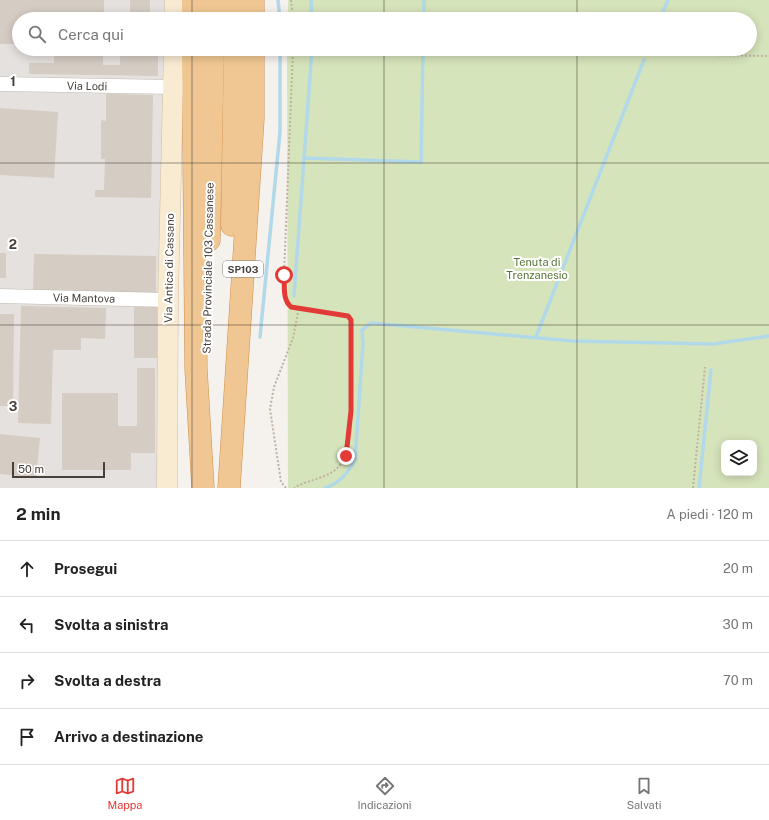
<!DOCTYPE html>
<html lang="it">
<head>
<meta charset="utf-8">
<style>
  body { margin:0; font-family:"Public Sans",sans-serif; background:#f2f2f2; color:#222 }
  .controls { position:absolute; right:12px; bottom:12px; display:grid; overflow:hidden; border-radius:8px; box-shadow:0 2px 10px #0003 }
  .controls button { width:36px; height:36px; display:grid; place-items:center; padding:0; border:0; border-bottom:1px solid #e0e0e0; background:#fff; color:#222; font:20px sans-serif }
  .scale { position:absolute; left:12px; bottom:10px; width:93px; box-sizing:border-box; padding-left:4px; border:2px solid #48413b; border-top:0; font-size:11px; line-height:14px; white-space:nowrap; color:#48413b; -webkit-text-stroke:3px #fff; paint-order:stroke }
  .stop { position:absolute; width:12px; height:12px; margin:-9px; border:3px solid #e23a36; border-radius:50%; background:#fff }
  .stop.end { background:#e23a36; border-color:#fff; box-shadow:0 1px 4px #0008 }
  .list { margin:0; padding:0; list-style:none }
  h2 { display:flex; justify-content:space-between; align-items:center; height:52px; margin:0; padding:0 16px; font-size:17px }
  h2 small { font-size:13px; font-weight:400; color:#767676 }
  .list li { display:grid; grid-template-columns:26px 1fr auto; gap:12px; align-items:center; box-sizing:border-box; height:56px; padding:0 16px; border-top:1px solid #e0e0e0 }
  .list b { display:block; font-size:15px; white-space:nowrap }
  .list em { font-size:13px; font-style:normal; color:#767676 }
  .icon { flex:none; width:22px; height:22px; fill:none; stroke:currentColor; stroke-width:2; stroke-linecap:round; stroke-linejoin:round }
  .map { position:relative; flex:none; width:769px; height:488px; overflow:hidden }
  .search { position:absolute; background:#fff; box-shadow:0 2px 10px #0003; left:12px; right:12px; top:12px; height:44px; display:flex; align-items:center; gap:10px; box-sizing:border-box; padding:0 14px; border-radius:22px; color:#767676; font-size:15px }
  .sheet { height:276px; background:#fff }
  nav { display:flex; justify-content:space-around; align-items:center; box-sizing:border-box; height:56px; border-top:1px solid #e0e0e0; background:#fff; font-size:11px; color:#767676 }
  nav a { display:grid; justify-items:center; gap:2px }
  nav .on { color:#e23a36 }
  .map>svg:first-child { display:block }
</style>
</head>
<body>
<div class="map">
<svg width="769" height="488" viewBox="0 0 769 488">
  <rect width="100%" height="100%" fill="#f5f1ed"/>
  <path fill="#e5e1de" d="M0 0H182V19H19V49H181L175 488H0Z"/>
  <path fill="#d6e4bb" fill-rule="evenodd" d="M288 0H769V488H288L287 49H750V19H288ZM724 443H754V473H724Z"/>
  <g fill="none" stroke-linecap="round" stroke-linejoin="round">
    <g stroke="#b1d9e9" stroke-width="3.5">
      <path d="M278 0 280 19"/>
      <path d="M311 0 312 19"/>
      <path d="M424 19V0"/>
      <path d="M660 19 668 0"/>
      <path d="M304 158 421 162 423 49"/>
      <path d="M294 296 312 49"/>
      <path d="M260 337 280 132V49"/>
      <path d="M536 337 644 60"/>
      <path d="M325 488C340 483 347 474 355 460L363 344 362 330 371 323 573 341 713 344 769 336"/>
      <path d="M699 488 711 370"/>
    </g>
  </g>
  <g fill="#d5ccc3">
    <path d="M0 0H104V19H19V44H0Z"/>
    <rect x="130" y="0" width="20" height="19"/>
    <path d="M54 49H103V65H120V49H149V56H158V76L29 74V63H54Z"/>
    <path d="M106 94 153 95 151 198 95 197V190H104L105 159H101V120L106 121Z"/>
    <path d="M0 108 58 112 54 178 0 175Z"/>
    <rect x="0" y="253" width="6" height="25"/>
    <path d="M34 254 156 256V293L33 291Z"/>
    <rect x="134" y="305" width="23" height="53"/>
    <path d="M21 306 106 308 105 339 81 338V350H53L51 424 18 423Z"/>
    <path d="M0 314H14L13 406H0Z"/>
    <path d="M137 368H155V453H131V470H62V393H118V426H137Z"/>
    <path d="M0 434 40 438 36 478 0 474Z"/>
  </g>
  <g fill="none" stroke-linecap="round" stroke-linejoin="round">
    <defs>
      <g id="minor">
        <path d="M0 84 173 87"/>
        <path d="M0 296 168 300"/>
      </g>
      <g id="secondary">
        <path d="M175 19V0"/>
        <path d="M167 488 168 300 174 49"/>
      </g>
      <g id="trunk">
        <path d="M193 19V0"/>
        <path d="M214 19V0"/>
        <path d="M235 19 236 0"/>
        <path d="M253 19V0"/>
        <path d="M193 49 196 369 203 488"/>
        <path d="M232 225 235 49"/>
        <path d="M209 240 213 49"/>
        <path d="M229 488 253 119V49"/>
      </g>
    </defs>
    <use href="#minor" stroke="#bfb8b0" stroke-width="15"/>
    <use href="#secondary" stroke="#cfbda2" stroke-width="21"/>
    <use href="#trunk" stroke="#cd8e4e" stroke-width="23"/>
    <g stroke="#bfb2a3" stroke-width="2" stroke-dasharray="2 2" stroke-linecap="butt">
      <path d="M291 0 293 19"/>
      <path d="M293 49 284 275C285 286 282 299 291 307L348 316 351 320C351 350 356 444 340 465 329 479 308 479 294 488"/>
      <path d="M549 49 649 54 769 56"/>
      <path d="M286 488 281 482 270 409 274 387 293 338 299 307"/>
      <path d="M693 488 705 367"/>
    </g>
    <use href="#minor" stroke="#fff" stroke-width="14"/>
    <use href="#secondary" stroke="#f9ebd2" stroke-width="20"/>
    <use href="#trunk" stroke="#f0c792" stroke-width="22"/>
  </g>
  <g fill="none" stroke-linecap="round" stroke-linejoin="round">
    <path stroke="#e23a36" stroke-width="5" d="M284 275C285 286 282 299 291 307L348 316 351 320V411L346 456"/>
  </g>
  <path fill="none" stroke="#48413b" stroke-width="1" stroke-opacity="0.55" d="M192 0V19M384 0V19M577 0V19M192 49V488M384 49V488M577 49V488M0 163H769M0 325H769"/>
  <g text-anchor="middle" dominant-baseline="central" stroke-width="4" stroke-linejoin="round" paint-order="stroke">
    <rect fill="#fff" stroke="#7f7a76" stroke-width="1" x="223" y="261" width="40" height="16" rx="3"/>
    <g font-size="10" font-weight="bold" fill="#48413b">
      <text x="243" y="269">SP103</text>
    </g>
    <g font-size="11" fill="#48413b" stroke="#fff">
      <text transform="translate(87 86) rotate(1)">Via Lodi</text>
      <text transform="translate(169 268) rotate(-89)">Via Antica di Cassano</text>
      <text transform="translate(208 268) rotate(-89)">Strada Provinciale 103 Cassanese</text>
      <text transform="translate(84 298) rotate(1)">Via Mantova</text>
    </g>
    <g font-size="11" fill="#557534" stroke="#fff">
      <text x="537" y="262">Tenuta di<tspan x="537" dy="13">Trenzanesio</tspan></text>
    </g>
  </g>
  <g font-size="13" text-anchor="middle" font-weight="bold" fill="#48413b" stroke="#fff" stroke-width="4" stroke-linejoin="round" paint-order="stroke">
    <text x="13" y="86">1</text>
    <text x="13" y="249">2</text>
    <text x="13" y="411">3</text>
  </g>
</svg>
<div class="controls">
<button><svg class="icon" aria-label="layers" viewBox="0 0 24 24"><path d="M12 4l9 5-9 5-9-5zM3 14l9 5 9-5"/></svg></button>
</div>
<div class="scale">50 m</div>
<div class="stop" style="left:284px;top:275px"></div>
<div class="stop end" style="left:346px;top:456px"></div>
<div class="search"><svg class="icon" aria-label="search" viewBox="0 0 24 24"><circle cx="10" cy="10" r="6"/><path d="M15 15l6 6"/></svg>Cerca qui</div>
</div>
<section class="sheet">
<h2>2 min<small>A piedi · 120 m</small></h2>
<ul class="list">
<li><svg class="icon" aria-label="ahead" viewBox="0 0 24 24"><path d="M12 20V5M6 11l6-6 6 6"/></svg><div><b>Prosegui</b></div><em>20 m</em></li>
<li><svg class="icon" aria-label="left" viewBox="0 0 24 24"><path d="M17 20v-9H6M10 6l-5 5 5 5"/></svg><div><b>Svolta a sinistra</b></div><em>30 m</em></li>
<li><svg class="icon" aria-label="right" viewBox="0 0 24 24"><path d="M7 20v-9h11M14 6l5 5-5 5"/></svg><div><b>Svolta a destra</b></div><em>70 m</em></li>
<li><svg class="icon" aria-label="arrive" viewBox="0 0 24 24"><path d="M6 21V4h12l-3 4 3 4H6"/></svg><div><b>Arrivo a destinazione</b></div></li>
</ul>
</section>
<nav>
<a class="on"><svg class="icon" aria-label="map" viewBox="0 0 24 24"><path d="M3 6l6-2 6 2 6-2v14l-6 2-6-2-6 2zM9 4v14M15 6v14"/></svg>Mappa</a>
<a><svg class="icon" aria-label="directions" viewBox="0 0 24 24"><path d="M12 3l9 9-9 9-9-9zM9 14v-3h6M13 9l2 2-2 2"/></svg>Indicazioni</a>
<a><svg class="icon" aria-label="saved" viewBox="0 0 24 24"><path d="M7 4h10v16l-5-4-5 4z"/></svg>Salvati</a>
</nav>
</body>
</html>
